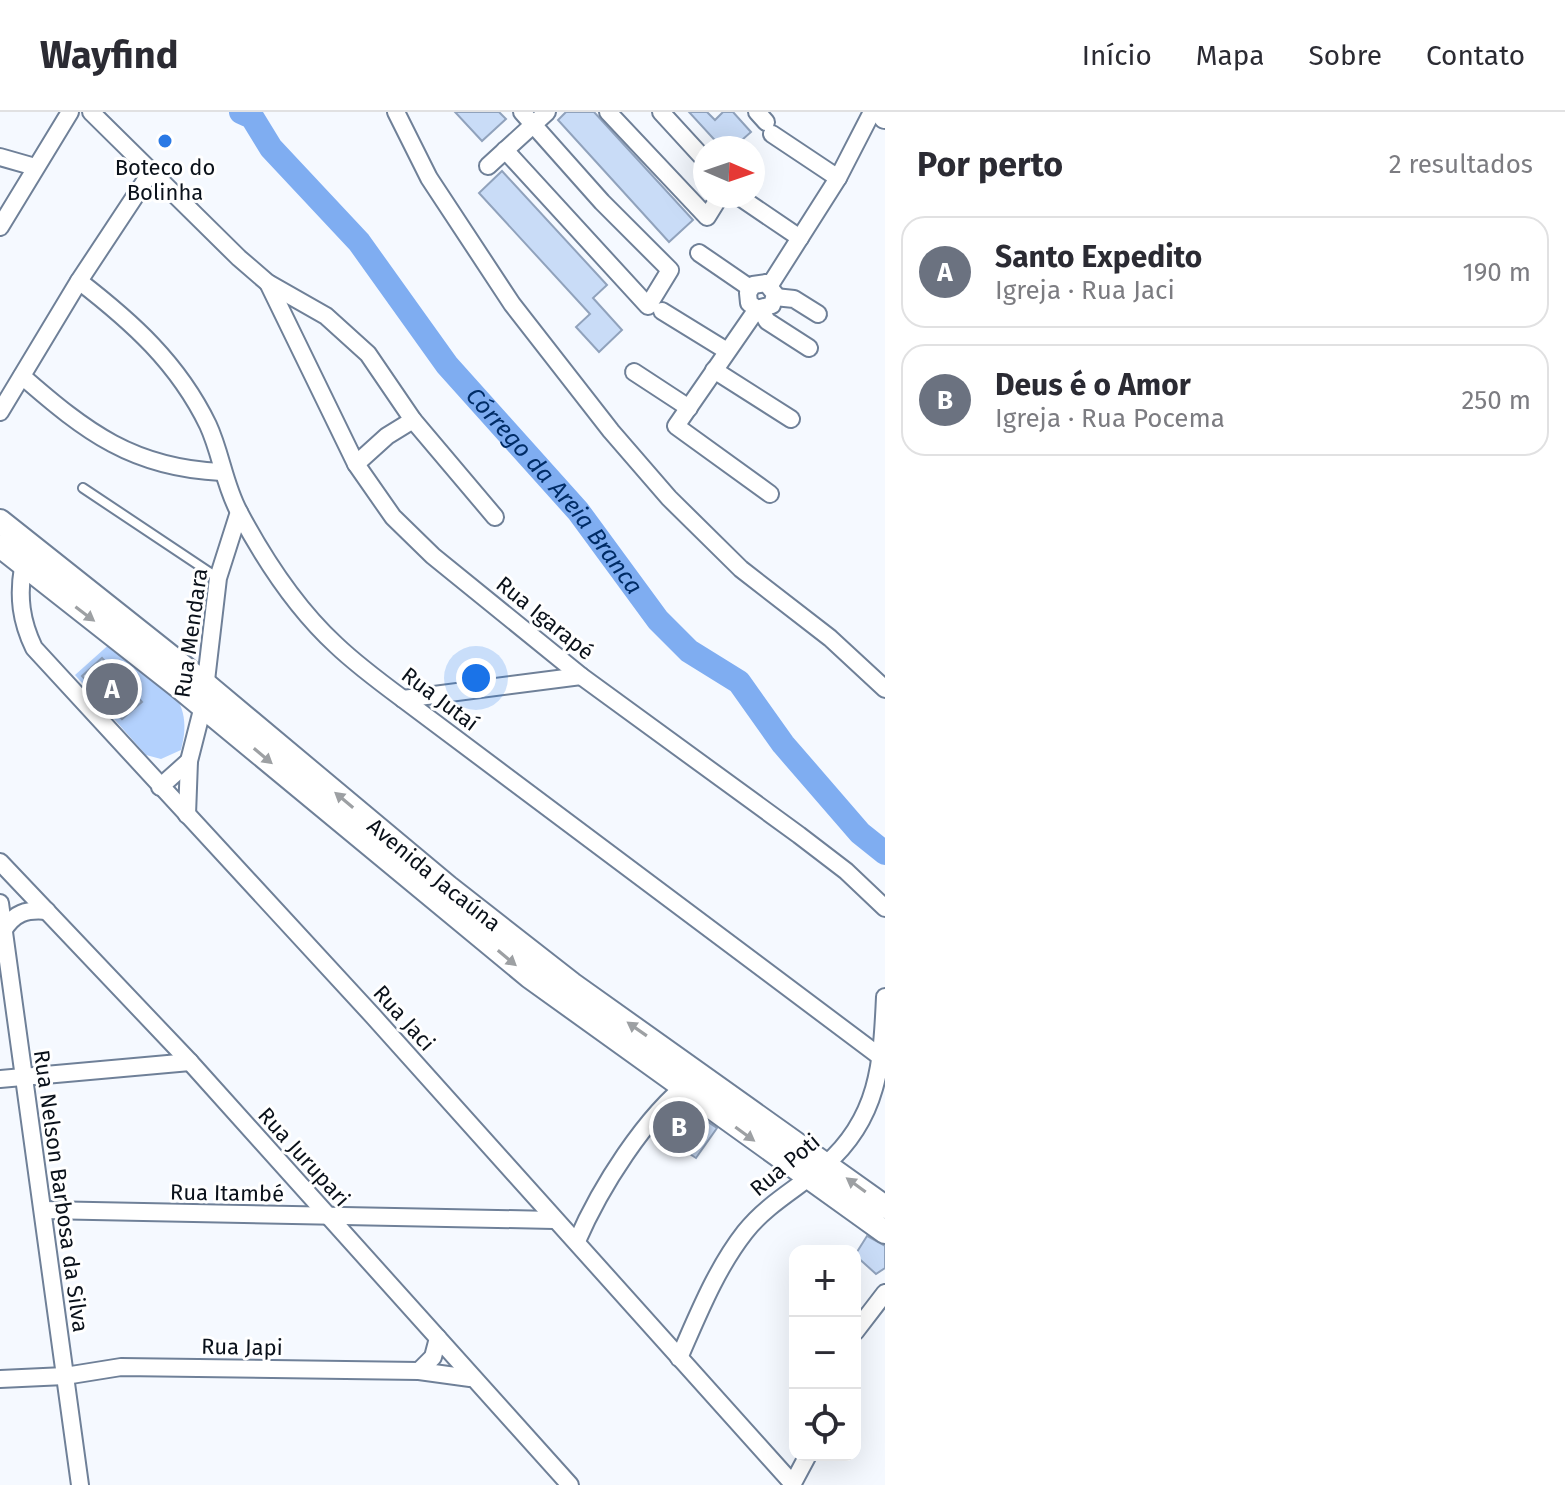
<!DOCTYPE html>
<html lang="pt">
<head>
<meta charset="utf-8">
<style>
  body { margin:0; font-family:"Fira Sans",sans-serif; background:#f7f7f7; color:#2b2b33 }
  .controls { position:absolute; right:24px; bottom:24px; display:grid; overflow:hidden; border-radius:16px; box-shadow:0 8px 32px #0002 }
  .controls button { width:72px; height:72px; display:grid; place-items:center; padding:0; border:0; border-bottom:2px solid #e1e1e2; background:#fff; color:#2b2b33; font:40px sans-serif }
  .compass { position:absolute; left:693px; top:24px; width:72px; height:72px; border-radius:50%; background:#fff; box-shadow:0 8px 32px #0002; rotate:92deg }
  .you { position:absolute; left:476px; top:566px; width:28px; height:28px; margin:-20px; border:6px solid #fff; border-radius:50%; background:#1a73e8; box-shadow:0 0 0 12px #1a73e833 }
  .badge { display:grid; place-items:center; width:52px; height:52px; border-radius:50%; background:#2a79e5; color:#fff; font-size:26px; font-weight:700 }
  .pin { position:absolute; translate:-50% -50%; border:4px solid #fff; box-shadow:0 2px 8px #0006 }
  .list { margin:0; padding:0; list-style:none }
  h2 { display:flex; justify-content:space-between; align-items:center; height:104px; margin:0; padding:0 32px; font-size:34px }
  h2 small { font-size:26px; font-weight:400; color:#7c7c81 }
  .list li { display:grid; grid-template-columns:52px 1fr auto; gap:24px; align-items:center; box-sizing:border-box; height:112px; margin:0 16px 16px; padding:0 16px; border:2px solid #e1e1e2; border-radius:24px }
  .list b { display:block; font-size:30px; white-space:nowrap }
  .list p { margin:0; font-size:26px; white-space:nowrap; color:#7c7c81 }
  .list em { font-size:26px; font-style:normal; color:#7c7c81 }
  .icon { flex:none; width:44px; height:44px; fill:none; stroke:currentColor; stroke-width:2; stroke-linecap:round; stroke-linejoin:round }
  .map { position:relative; flex:none; width:885px; height:1373px; overflow:hidden }
  header { display:flex; align-items:center; gap:48px; box-sizing:border-box; height:112px; padding:0 40px; background:#fff; border-bottom:2px solid #e1e1e2 }
  header strong { font-size:38px }
  nav { display:flex; gap:44px; margin-inline-start:auto; font-size:28px }
  main { display:flex }
  aside { flex:1; background:#fff }
  .map>svg:first-child { display:block }
</style>
</head>
<body>
<header>
<strong>Wayfind</strong>
<nav><a>Início</a><a>Mapa</a><a>Sobre</a><a>Contato</a></nav>
</header>
<main>
<div class="map">
<svg width="885" height="1373" viewBox="0 0 885 1373">
  <rect width="100%" height="100%" fill="#f5f9ff"/>
  <path fill="#b3d1fd" d="M113 529C152 561 198 580 181 638L161 647 146 643 75 563Z"/>
  <g fill="none" stroke-linecap="round" stroke-linejoin="round">
    <path stroke="#7fadf1" stroke-width="24" id="s1" d="M241 0 252 5 271 36 359 130 447 253 578 399 658 508 689 539 739 570 783 632 860 721 885 741"/>
  </g>
  <g fill="#c9dcf7" stroke="#90a2bc" stroke-width="2">
    <path d="M455 0H499L506 7 482 29Z"/>
    <path d="M566 0H594L693 108 669 130 558 8Z"/>
    <path d="M689 0H707L715 8 723 0H733L751 20 733 36H722Z"/>
    <path d="M502 59 607 173 593 186 622 218 599 240 576 215 590 202 479 81Z"/>
    <path d="M102 546 142 590 122 607 82 564Z"/>
    <path d="M682 998 699 1004 717 1016 696 1046 660 1023Z"/>
    <path d="M867 1124 885 1134V1156L876 1162 855 1143Z"/>
  </g>
  <g fill="none" stroke-linecap="round" stroke-linejoin="round">
    <defs>
      <path id="lane" d="M83 376 218 466"/>
      <g id="street">
        <path d="M91 0 239 146 268 171 326 204 368 242 413 308 495 405"/>
        <path d="M396 0 429 66 512 192 611 319 669 386 741 457 830 526 885 577"/>
        <path d="M608 0 707 105 720 84"/>
        <path d="M661 0 705 48"/>
        <path d="M757 0 766 10"/>
        <path d="M772 22 838 66"/>
        <path d="M505 38 648 194 670 158 602 90 522 0"/>
        <path d="M0 45 35 55"/>
        <path d="M488 54 547 0"/>
        <path d="M738 84 800 126"/>
        <path d="M0 115 70 0"/>
        <path d="M699 141 750 176"/>
        <path d="M79 169C132 210 178 251 208 313 221 341 224 372 239 400 264 447 297 497 336 533 357 553 380 570 403 587L882 946"/>
        <path d="M268 171 356 352 393 405 433 444 581 564 799 723 846 759 885 796"/>
        <path d="M770 173 838 66 872 0"/>
        <path d="M775 185 794 187 818 202"/>
        <path d="M757 197 749 191 748 181 753 173 766 171 775 182 772 193 757 197 676 314 770 382"/>
        <path d="M761 198 767 209 809 236"/>
        <path d="M662 199 727 239"/>
        <path d="M714 258 791 307"/>
        <path d="M634 260 689 296"/>
        <path d="M22 264C86 320 133 356 221 360"/>
        <path d="M0 300 79 169 151 60"/>
        <path d="M356 352 387 324 413 308"/>
        <path d="M23 455C18 485 21 509 34 536L373 904 793 1372"/>
        <path d="M403 587 581 564"/>
        <path d="M160 675 189 649"/>
        <path d="M187 703 189 649 203 594 218 466 239 400"/>
        <path d="M0 750 190 950 570 1373"/>
        <path d="M0 791 80 1373"/>
        <path d="M3 819C14 801 26 797 47 799"/>
        <path d="M0 967 190 950"/>
        <path d="M43 1098 554 1108"/>
        <path d="M577 1129C600 1076 645 1004 691 969"/>
        <path d="M855 1220 885 1181"/>
        <path d="M679 1246C698 1203 716 1157 745 1120 767 1092 798 1076 825 1053 879 1006 882 951 885 885"/>
        <path d="M419 1259 433 1245 438 1226"/>
        <path d="M0 1267 65 1264 121 1255 419 1259 470 1266"/>
        <path d="M792 1373 808 1343"/>
      </g>
      <g id="secondary">
        <path d="M882 0 885 5"/>
        <path id="s2" d="M0 409 204 571 448 775 572 872 885 1095"/>
        <path d="M0 434 178 574 530 865 885 1120"/>
      </g>
    </defs>
    <use href="#lane" stroke="#6f8098" stroke-width="12"/>
    <use href="#street" stroke="#6f8098" stroke-width="20"/>
    <use href="#secondary" stroke="#6f8098" stroke-width="26"/>
    <use href="#lane" stroke="#fff" stroke-width="8"/>
    <use href="#street" stroke="#fff" stroke-width="16"/>
    <use href="#secondary" stroke="#fff" stroke-width="22"/>
  </g>
  <defs><path id="oneway-solid" d="M-6-.8H1V-3.2L6.5 0L1 3.2V.8H-6Z" transform="scale(2)"/></defs>
  <g fill="#9da0a3">
    <use href="#oneway-solid" transform="translate(85 502) rotate(37)"/>
    <use href="#oneway-solid" transform="translate(263 644) rotate(40)"/>
    <use href="#oneway-solid" transform="translate(344 688) rotate(-140)"/>
    <use href="#oneway-solid" transform="translate(507 846) rotate(40)"/>
    <use href="#oneway-solid" transform="translate(637 917) rotate(-145)"/>
    <use href="#oneway-solid" transform="translate(745 1022) rotate(36)"/>
    <use href="#oneway-solid" transform="translate(856 1073) rotate(-144)"/>
  </g>
  <circle fill="#2a79e5" stroke="#fff" stroke-width="3" cx="165" cy="29" r="8"/>
  <g text-anchor="middle" dominant-baseline="central" stroke-width="6" stroke-linejoin="round" paint-order="stroke">
    <g font-size="22" fill="#0a111a" stroke="#fff">
      <text x="165" y="55">Boteco do<tspan x="165" dy="25">Bolinha</tspan></text>
    </g>
    <g font-size="22" fill="#0a111a" stroke="#fff">
      <text transform="translate(545 506) rotate(39)">Rua Igarapé</text>
      <text transform="translate(191 521) rotate(-82)">Rua Mendara</text>
      <text transform="translate(440 587) rotate(37)">Rua Jutaí</text>
      <text stroke="none"><textPath href="#s2" startOffset="560">Avenida Jacaúna</textPath></text>
      <text transform="translate(404 906) rotate(48)">Rua Jaci</text>
      <text transform="translate(304 1045) rotate(48)">Rua Jurupari</text>
      <text transform="translate(785 1053) rotate(-40)">Rua Poti</text>
      <text transform="translate(61 1079) rotate(82)">Rua Nelson Barbosa da Silva</text>
      <text transform="translate(227 1081) rotate(1)">Rua Itambé</text>
      <text transform="translate(242 1235) rotate(1)">Rua Japi</text>
    </g>
    <g font-size="24" font-style="italic" fill="#002c66" stroke="#fff">
      <text stroke="none"><textPath href="#s1" startOffset="494">Córrego da Areia Branca</textPath></text>
    </g>
  </g>
</svg>
<div class="controls">
<button>+</button>
<button>−</button>
<button><svg class="icon" aria-label="locate" viewBox="0 0 24 24"><circle cx="12" cy="12" r="6"/><path d="M12 2v4M12 18v4M2 12h4M18 12h4"/></svg></button>
</div>
<svg class="compass" viewBox="-18 -18 36 36"><path d="M0-13l5 13h-10z" fill="#e53935"/><path d="M0 13l5-13h-10z" fill="#7c7c81"/></svg>
<div class="you"></div>
<div class="pin badge" style="left:112px;top:577px;background:#6b7280">A</div>
<div class="pin badge" style="left:679px;top:1015px;background:#6b7280">B</div>
</div>
<aside>
<h2>Por perto<small>2 resultados</small></h2>
<ul class="list">
<li><span class="badge" style="background:#6b7280">A</span><div><b>Santo Expedito</b><p>Igreja · Rua Jaci</p></div><em>190 m</em></li>
<li><span class="badge" style="background:#6b7280">B</span><div><b>Deus é o Amor</b><p>Igreja · Rua Pocema</p></div><em>250 m</em></li>
</ul>
</aside>
</main>
</body>
</html>
